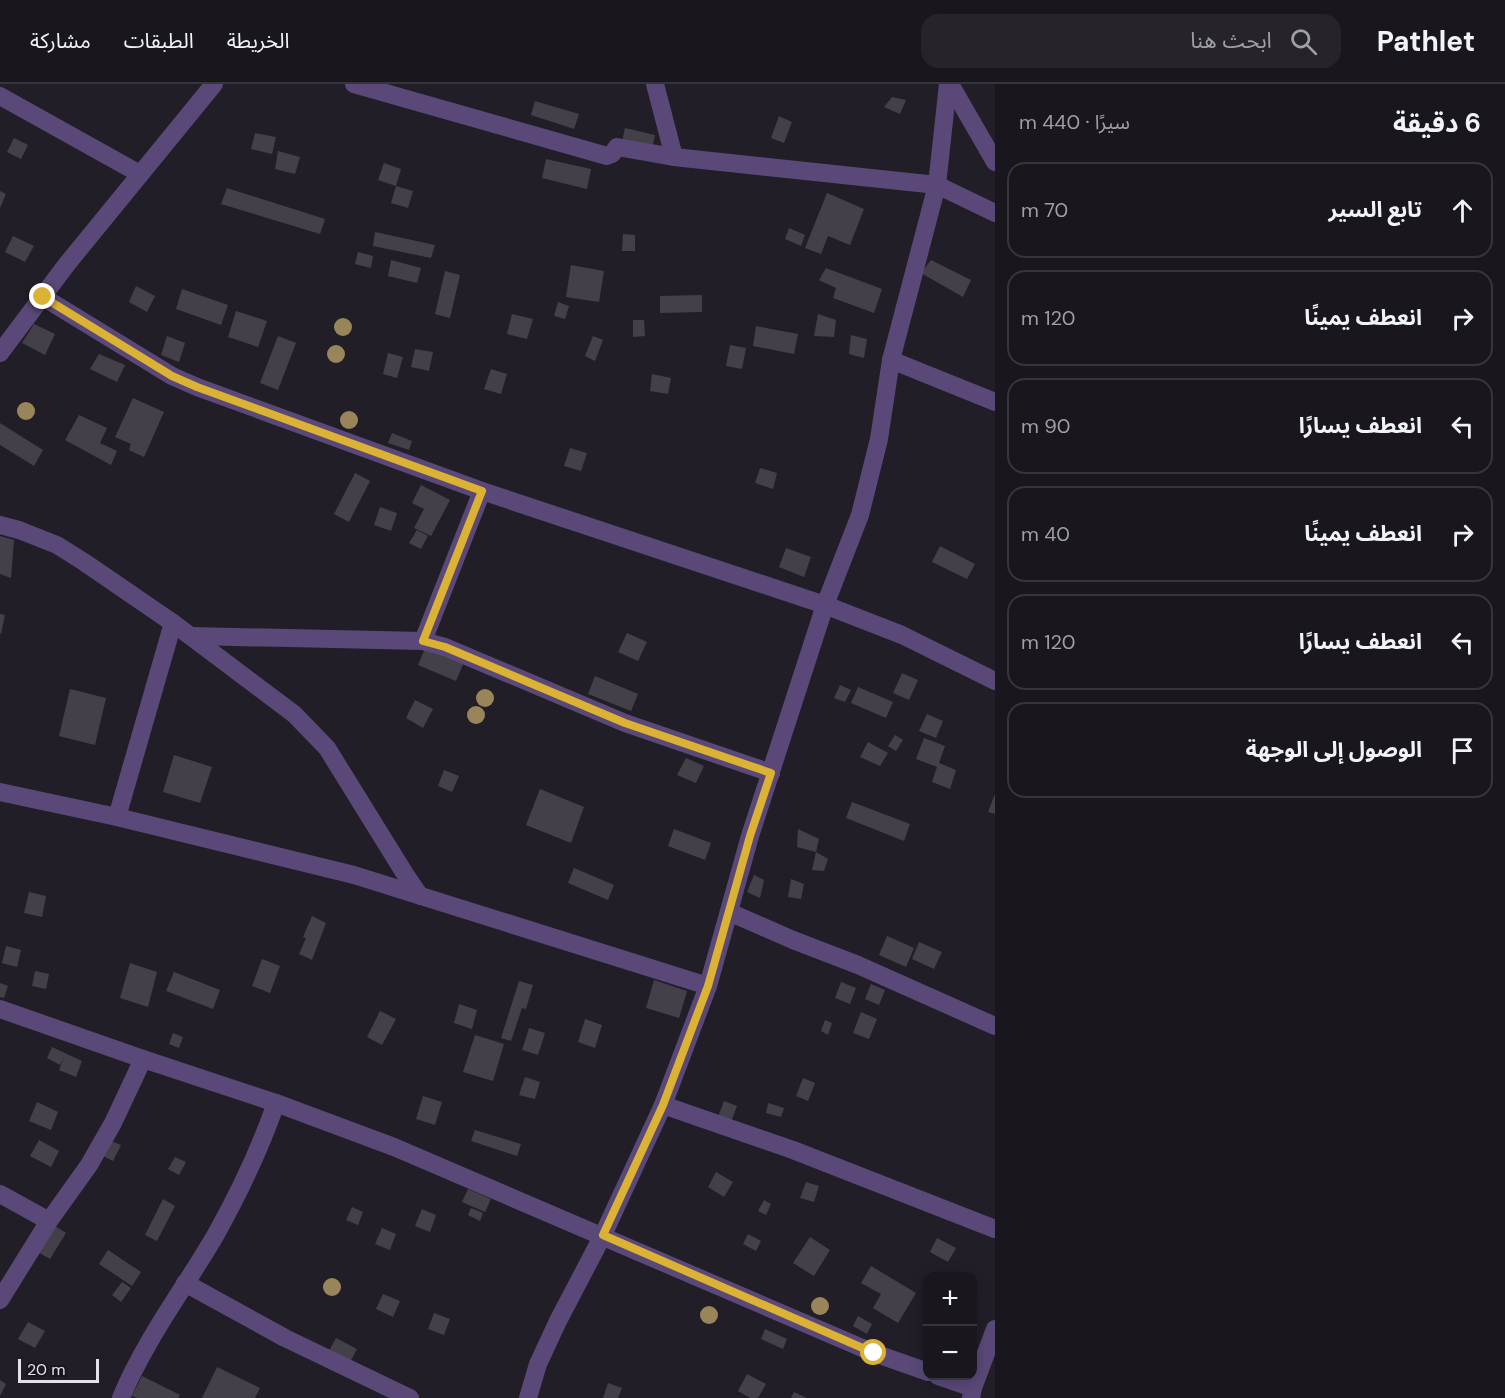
<!DOCTYPE html>
<html lang="ar">
<head>
<meta charset="utf-8">
<style>
  body { margin:0; font-family:"DM Sans","Noto Sans Arabic",sans-serif; background:#26232b; color:#f1f3f6; direction:rtl }
  .controls { position:absolute; right:18px; bottom:18px; display:grid; overflow:hidden; border-radius:12px; box-shadow:0 3px 15px #0003 }
  .controls button { width:54px; height:54px; display:grid; place-items:center; padding:0; border:0; border-bottom:2px solid #37353c; background:#19161e; color:#f1f3f6; font:30px sans-serif }
  .scale { position:absolute; left:18px; bottom:15px; width:81px; box-sizing:border-box; padding-left:6px; border:3px solid #e4e2e8; border-top:0; font-size:16px; line-height:21px; white-space:nowrap; color:#e4e2e8; -webkit-text-stroke:4px #18151e; paint-order:stroke }
  .stop { position:absolute; width:18px; height:18px; margin:-14px; border:4px solid #dbb233; border-radius:50%; background:#fff }
  .stop.end { background:#dbb233; border-color:#fff; box-shadow:0 2px 6px #0008 }
  .list { margin:0; padding:0; list-style:none }
  h2 { display:flex; justify-content:space-between; align-items:center; height:78px; margin:0; padding:0 24px; font-size:26px }
  h2 small { font-size:20px; font-weight:400; color:#9f9fa4 }
  .list li { display:grid; grid-template-columns:39px 1fr auto; gap:18px; align-items:center; box-sizing:border-box; height:96px; margin:0 12px 12px; padding:0 12px; border:2px solid #37353c; border-radius:18px }
  .list b { display:block; font-size:22px; white-space:nowrap }
  .list em { font-size:20px; font-style:normal; color:#9f9fa4 }
  .icon { flex:none; width:33px; height:33px; fill:none; stroke:currentColor; stroke-width:2; stroke-linecap:round; stroke-linejoin:round }
  .map { position:relative; flex:none; width:995px; height:1314px; overflow:hidden; direction:ltr }
  header { display:flex; align-items:center; gap:36px; box-sizing:border-box; height:84px; padding:0 30px; background:#19161e; border-bottom:2px solid #37353c }
  header strong { font-size:28px }
  nav { display:flex; gap:33px; margin-inline-start:auto; font-size:21px }
  .search { width:420px; height:54px; background:#26232b; display:flex; align-items:center; gap:15px; box-sizing:border-box; padding:0 21px; border-radius:18px; color:#9f9fa4; font-size:22px }
  main { display:flex }
  aside { flex:1; background:#19161e }
  .map>svg:first-child { display:block }
</style>
</head>
<body>
<header>
<strong>Pathlet</strong>
<div class="search"><svg class="icon" aria-label="search" viewBox="0 0 24 24"><circle cx="10" cy="10" r="6"/><path d="M15 15l6 6"/></svg>ابحث هنا</div>
<nav><a>الخريطة</a><a>الطبقات</a><a>مشاركة</a></nav>
</header>
<main>
<aside>
<h2>6 دقيقة<small>سيرًا · 440 m</small></h2>
<ul class="list">
<li><svg class="icon" aria-label="ahead" viewBox="0 0 24 24"><path d="M12 20V5M6 11l6-6 6 6"/></svg><div><b>تابع السير</b></div><em>70 m</em></li>
<li><svg class="icon" aria-label="right" viewBox="0 0 24 24"><path d="M7 20v-9h11M14 6l5 5-5 5"/></svg><div><b>انعطف يمينًا</b></div><em>120 m</em></li>
<li><svg class="icon" aria-label="left" viewBox="0 0 24 24"><path d="M17 20v-9H6M10 6l-5 5 5 5"/></svg><div><b>انعطف يسارًا</b></div><em>90 m</em></li>
<li><svg class="icon" aria-label="right" viewBox="0 0 24 24"><path d="M7 20v-9h11M14 6l5 5-5 5"/></svg><div><b>انعطف يمينًا</b></div><em>40 m</em></li>
<li><svg class="icon" aria-label="left" viewBox="0 0 24 24"><path d="M17 20v-9H6M10 6l-5 5 5 5"/></svg><div><b>انعطف يسارًا</b></div><em>120 m</em></li>
<li><svg class="icon" aria-label="arrive" viewBox="0 0 24 24"><path d="M6 21V4h12l-3 4 3 4H6"/></svg><div><b>الوصول إلى الوجهة</b></div></li>
</ul>
</aside>
<div class="map">
<svg width="995" height="1314" viewBox="0 0 995 1314">
  <rect width="100%" height="100%" fill="#211e28"/>
  <g fill="#43404a">
    <path d="M892 13 906 16 900 30 884 23Z"/>
    <path d="M535 17 579 30 574 45 531 31Z"/>
    <path d="M779 32 792 38 784 59 771 54Z"/>
    <path d="M625 44 655 51 651 69 621 62Z"/>
    <path d="M255 49 276 53 272 70 251 65Z"/>
    <path d="M14 54 28 61 21 75 7 68Z"/>
    <path d="M278 67 300 73 295 90 275 85Z"/>
    <path d="M546 75 591 85 587 105 542 94Z"/>
    <path d="M384 79 401 85 396 102 378 96Z"/>
    <path d="M396 102 413 107 408 124 391 119Z"/>
    <path d="M227 104 325 135 320 150 221 120Z"/>
    <path d="M0 107 6 110 0 124Z"/>
    <path d="M827 109 864 125 850 161 828 152 821 170 805 164Z"/>
    <path d="M789 144 805 151 801 162 785 155Z"/>
    <path d="M375 148 435 161 431 174 373 162Z"/>
    <path d="M623 150 635 151V167H622Z"/>
    <path d="M13 152 34 162 25 178 5 168Z"/>
    <path d="M358 168 373 172 371 184 355 180Z"/>
    <path d="M391 176 421 184 417 199 388 192Z"/>
    <path d="M931 176 971 196 963 213 921 189Z"/>
    <path d="M571 181 604 187 599 218 566 213Z"/>
    <path d="M826 184 882 205 874 229 833 214 836 204 819 196Z"/>
    <path d="M445 187 460 191 450 234 435 230Z"/>
    <path d="M136 202 155 212 147 228 129 218Z"/>
    <path d="M182 205 228 221 221 241 176 225Z"/>
    <path d="M702 211V228L660 229V212Z"/>
    <path d="M558 218 569 222 565 235 554 232Z"/>
    <path d="M236 227 267 237 258 263 228 253Z"/>
    <path d="M512 230 533 235 527 255 507 250Z"/>
    <path d="M818 230 836 236 834 253 814 252Z"/>
    <path d="M633 236H644L645 252 633 253Z"/>
    <path d="M34 240 55 250 45 271 22 259Z"/>
    <path d="M756 242 798 250 794 270 753 262Z"/>
    <path d="M851 251 867 255 864 274 849 270Z"/>
    <path d="M167 252 185 259 179 278 161 271Z"/>
    <path d="M278 252 296 259 278 306 260 299Z"/>
    <path d="M593 252 603 256 595 277 585 272Z"/>
    <path d="M730 261 746 264 742 285 726 282Z"/>
    <path d="M415 265 433 268 429 287 411 283Z"/>
    <path d="M388 269 403 273 397 294 383 290Z"/>
    <path d="M99 270 125 281 117 298 90 285Z"/>
    <path d="M491 285 507 290 501 310 484 305Z"/>
    <path d="M652 290 671 294 668 310 650 307Z"/>
    <path d="M133 314 164 328 144 373 129 366 131 360 115 353Z"/>
    <path d="M79 331 107 344 100 359 117 367 111 381 65 356Z"/>
    <path d="M0 339 43 366 34 382 0 361Z"/>
    <path d="M392 349 412 357 409 366 388 359Z"/>
    <path d="M570 364 587 369 581 387 564 382Z"/>
    <path d="M760 384 777 389 773 405 755 399Z"/>
    <path d="M355 389 370 397 349 438 334 430Z"/>
    <path d="M421 401 450 416 431 452 414 444 424 425 412 419Z"/>
    <path d="M380 423 397 429 391 447 374 441Z"/>
    <path d="M417 446 428 452 421 465 409 459Z"/>
    <path d="M0 452 14 456 11 494 0 490Z"/>
    <path d="M940 462 975 480 967 495 932 478Z"/>
    <path d="M786 464 811 473 804 493 779 483Z"/>
    <path d="M0 530 5 531 1 550 0 549Z"/>
    <path d="M627 549 647 558 638 577 618 568Z"/>
    <path d="M426 562 464 578 456 597 418 581Z"/>
    <path d="M902 589 918 596 909 616 893 609Z"/>
    <path d="M595 592 638 610 631 627 588 610Z"/>
    <path d="M840 601 851 606 845 618 834 614Z"/>
    <path d="M858 603 893 618 886 634 851 619Z"/>
    <path d="M70 605 106 614 95 661 59 652Z"/>
    <path d="M415 616 433 625 423 644 406 634Z"/>
    <path d="M927 630 943 637 936 654 919 647Z"/>
    <path d="M895 651 903 656 896 667 888 662Z"/>
    <path d="M924 654 945 662 939 679 956 686 950 705 932 698 937 683 916 675Z"/>
    <path d="M868 658 888 669 880 682 860 673Z"/>
    <path d="M174 671 212 683 200 719 163 708Z"/>
    <path d="M686 674 704 682 696 699 677 691Z"/>
    <path d="M444 686 459 692 452 708 438 702Z"/>
    <path d="M540 705 584 723 571 759 526 741Z"/>
    <path d="M995 710V730L988 728Z"/>
    <path d="M852 718 910 740 904 757 846 734Z"/>
    <path d="M674 745 711 759 705 776 668 762Z"/>
    <path d="M798 745 819 755 816 768 797 763Z"/>
    <path d="M816 768 828 775 824 787 812 786Z"/>
    <path d="M574 784 614 801 608 816 568 799Z"/>
    <path d="M754 791 764 796 760 814 747 808Z"/>
    <path d="M791 795 804 800 801 815 788 813Z"/>
    <path d="M29 808 46 812 42 833 24 829Z"/>
    <path d="M312 832 326 839 312 876 299 870 306 854 303 853Z"/>
    <path d="M887 852 914 864 906 883 879 871Z"/>
    <path d="M919 858 942 868 934 885 912 875Z"/>
    <path d="M6 862 21 866 17 883 2 879Z"/>
    <path d="M262 875 280 882 270 909 252 902Z"/>
    <path d="M130 879 157 888 148 923 120 914Z"/>
    <path d="M35 887 49 890 46 905 32 902Z"/>
    <path d="M174 888 220 906 213 925 166 907Z"/>
    <path d="M654 896 687 907 679 934 646 924Z"/>
    <path d="M519 897 533 901 526 925 522 924 511 957 501 954Z"/>
    <path d="M841 898 856 904 850 920 835 914Z"/>
    <path d="M0 899 8 902 4 914 0 913Z"/>
    <path d="M871 900 885 906 879 921 865 915Z"/>
    <path d="M459 920 477 926 472 945 454 939Z"/>
    <path d="M380 927 396 935 382 961 367 953Z"/>
    <path d="M861 928 877 935 869 955 853 949Z"/>
    <path d="M585 935 602 941 595 964 578 958Z"/>
    <path d="M825 936 832 939 828 951 821 947Z"/>
    <path d="M529 944 545 949 538 971 522 966Z"/>
    <path d="M173 949 183 953 179 964 169 960Z"/>
    <path d="M475 951 504 960 493 997 463 988Z"/>
    <path d="M52 963 82 977 76 993 59 986 64 973 60 981 47 974Z"/>
    <path d="M525 993 540 998 535 1015 519 1011Z"/>
    <path d="M803 994 815 999 808 1017 796 1012Z"/>
    <path d="M423 1012 442 1018 435 1041 416 1035Z"/>
    <path d="M724 1017 737 1022 731 1038 718 1033Z"/>
    <path d="M37 1018 58 1028 51 1046 29 1037Z"/>
    <path d="M768 1019 784 1024 781 1033 766 1029Z"/>
    <path d="M475 1046 521 1060 517 1072 471 1057Z"/>
    <path d="M39 1056 59 1067 51 1083 30 1072Z"/>
    <path d="M109 1056 121 1061 113 1077 101 1071Z"/>
    <path d="M175 1073 186 1078 179 1091 168 1085Z"/>
    <path d="M716 1088 733 1098 724 1113 708 1103Z"/>
    <path d="M806 1098 819 1102 814 1118 800 1114Z"/>
    <path d="M468 1105 491 1115 485 1128 462 1118Z"/>
    <path d="M163 1115 175 1122 157 1157 145 1151Z"/>
    <path d="M764 1116 771 1120 766 1131 758 1127Z"/>
    <path d="M352 1123 363 1128 358 1141 346 1136Z"/>
    <path d="M471 1124 483 1129 480 1137 468 1131Z"/>
    <path d="M422 1125 436 1131 430 1148 415 1142Z"/>
    <path d="M52 1140 66 1149 50 1175 36 1167Z"/>
    <path d="M382 1144 396 1150 390 1166 375 1160Z"/>
    <path d="M748 1150 761 1157 756 1167 743 1160Z"/>
    <path d="M810 1153 830 1166 814 1192 793 1179Z"/>
    <path d="M937 1154 956 1164 948 1178 930 1168Z"/>
    <path d="M108 1166 141 1188 132 1202 99 1180Z"/>
    <path d="M871 1182 916 1209 898 1239 873 1224 881 1210 861 1199Z"/>
    <path d="M122 1198 131 1204 121 1218 112 1211Z"/>
    <path d="M383 1210 400 1217 393 1233 376 1225Z"/>
    <path d="M434 1229 450 1235 444 1251 428 1245Z"/>
    <path d="M858 1232 872 1240 867 1250 853 1242Z"/>
    <path d="M28 1238 45 1247 35 1264 18 1255Z"/>
    <path d="M765 1245 787 1255 783 1265 761 1255Z"/>
    <path d="M336 1254 357 1265 349 1280 328 1269Z"/>
    <path d="M217 1283 260 1304 255 1314H202Z"/>
    <path d="M747 1290 766 1300 758 1314H750L738 1307Z"/>
    <path d="M142 1292 180 1311 178 1314H137L132 1312Z"/>
    <path d="M0 1296 6 1300 0 1312Z"/>
    <path d="M608 1299 622 1304 618 1314H603Z"/>
    <path d="M794 1308 807 1314H791Z"/>
  </g>
  <g fill="none" stroke-linecap="round" stroke-linejoin="round">
    <g stroke="#5a4978" stroke-width="18">
      <path d="M354 0 607 72 612 70 617 63 674 73"/>
      <path d="M655 0 674 73 937 101 995 129"/>
      <path d="M950 0 995 78"/>
      <path d="M0 12 140 90"/>
      <path d="M43 213 172 292 197 303 482 407 825 521 902 551 995 597"/>
      <path d="M0 269 67 180 214 0"/>
      <path d="M891 276 995 318"/>
      <path d="M0 441 19 446 57 461 84 478 173 539 294 630 327 664 405 790 420 812"/>
      <path d="M191 552 423 557 445 563 625 639 771 689"/>
      <path d="M423 557 482 407"/>
      <path d="M0 708 117 733 354 791 708 902"/>
      <path d="M117 733 173 539"/>
      <path d="M729 828 793 856 858 881 995 942"/>
      <path d="M0 925 143 975 276 1019 394 1063 874 1269 928 1288"/>
      <path d="M663 1021 793 1066 995 1145"/>
      <path d="M0 1110 49 1137"/>
      <path d="M185 1199 285 1254 410 1314"/>
      <path d="M0 1216 49 1137 89 1081 113 1039 143 975"/>
      <path d="M938 1292 973 1304"/>
      <path d="M121 1314C145 1256 184 1205 215 1152 239 1109 260 1065 276 1019"/>
      <path d="M528 1314 538 1280 558 1237 603 1151 663 1021 708 902 750 752 825 521 860 431 879 355 891 276 937 101 948 0"/>
      <path d="M971 1314 973 1304 995 1245"/>
    </g>
  </g>
  <g fill="#98855a">
    <circle cx="343" cy="243" r="9"/>
    <circle cx="336" cy="270" r="9"/>
    <circle cx="26" cy="327" r="9"/>
    <circle cx="349" cy="336" r="9"/>
    <circle cx="485" cy="614" r="9"/>
    <circle cx="476" cy="631" r="9"/>
    <circle cx="332" cy="1203" r="9"/>
    <circle cx="820" cy="1222" r="9"/>
    <circle cx="709" cy="1231" r="9"/>
  </g>
  <g fill="none" stroke-linecap="round" stroke-linejoin="round">
    <path stroke="#dbb233" stroke-width="8" d="M43 213 172 292 197 303 482 407 423 557 445 563 625 639 771 689 750 752 708 902 663 1021 603 1151 874 1269"/>
  </g>
</svg>
<div class="controls">
<button>+</button>
<button>−</button>
</div>
<div class="scale">20 m</div>
<div class="stop" style="left:874px;top:1269px"></div>
<div class="stop end" style="left:43px;top:213px"></div>
</div>
</main>
</body>
</html>
